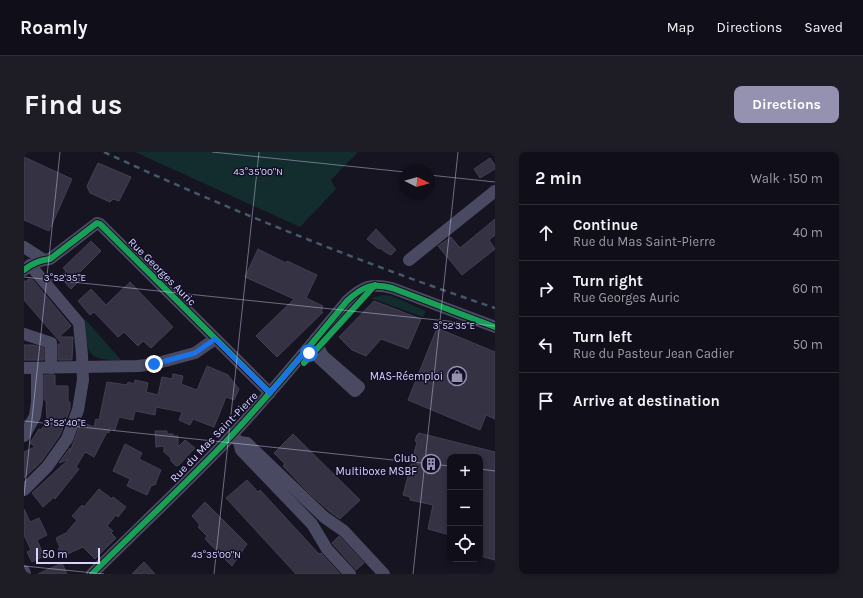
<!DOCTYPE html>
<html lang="en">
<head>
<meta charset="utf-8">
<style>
  body { margin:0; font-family:Karla,sans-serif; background:#1e1d26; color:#f1f3f6 }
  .controls { position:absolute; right:12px; bottom:12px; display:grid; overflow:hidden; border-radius:8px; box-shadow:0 2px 6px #0003 }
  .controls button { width:36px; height:36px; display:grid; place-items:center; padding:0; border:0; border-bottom:1px solid #302f38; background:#100f19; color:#f1f3f6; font:20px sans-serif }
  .compass { position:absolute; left:375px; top:12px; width:36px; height:36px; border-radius:50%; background:#100f19; box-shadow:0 2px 6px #0003; rotate:96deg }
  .scale { position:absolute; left:12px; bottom:10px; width:64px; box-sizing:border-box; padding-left:4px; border:2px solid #d9d4ff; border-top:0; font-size:11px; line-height:14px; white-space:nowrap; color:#d9d4ff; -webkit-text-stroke:3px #130f26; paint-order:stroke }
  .stop { position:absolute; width:12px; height:12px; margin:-9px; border:3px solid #1a73e8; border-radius:50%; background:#fff }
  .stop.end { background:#1a73e8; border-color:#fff; box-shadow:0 1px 4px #0008 }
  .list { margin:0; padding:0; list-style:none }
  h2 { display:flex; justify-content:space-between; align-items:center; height:52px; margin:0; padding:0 16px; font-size:17px }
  h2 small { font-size:13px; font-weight:400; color:#9c9ca2 }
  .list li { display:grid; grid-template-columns:26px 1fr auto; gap:12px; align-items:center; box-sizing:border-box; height:56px; padding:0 16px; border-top:1px solid #302f38 }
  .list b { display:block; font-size:15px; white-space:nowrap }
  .list p { margin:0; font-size:13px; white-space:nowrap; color:#9c9ca2 }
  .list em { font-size:13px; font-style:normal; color:#9c9ca2 }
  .icon { flex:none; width:22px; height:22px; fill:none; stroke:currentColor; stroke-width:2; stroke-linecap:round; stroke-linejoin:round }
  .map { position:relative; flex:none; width:471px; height:422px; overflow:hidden; border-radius:8px }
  header { display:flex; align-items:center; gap:24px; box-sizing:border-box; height:56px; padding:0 20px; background:#100f19; border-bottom:1px solid #302f38 }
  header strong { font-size:19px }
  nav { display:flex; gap:22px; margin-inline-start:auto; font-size:14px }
  .intro { display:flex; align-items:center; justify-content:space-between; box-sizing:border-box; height:96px; padding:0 24px }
  h1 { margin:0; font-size:28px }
  .button { padding:10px 18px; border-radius:8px; background:#9591b1; color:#fff; font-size:14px; font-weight:700 }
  main { display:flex; gap:24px; padding:0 24px }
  aside { flex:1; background:#100f19; border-radius:8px; box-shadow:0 2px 6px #0003 }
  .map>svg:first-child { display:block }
</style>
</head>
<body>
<header>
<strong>Roamly</strong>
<nav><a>Map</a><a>Directions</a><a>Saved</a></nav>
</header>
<div class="intro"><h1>Find us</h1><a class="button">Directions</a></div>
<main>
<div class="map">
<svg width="471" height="422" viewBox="0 0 471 422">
  <rect width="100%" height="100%" fill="#161421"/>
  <g fill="#132c2d">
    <path d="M111 0H334L307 28 312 37 276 75Z"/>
    <path d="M358 143 368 144 402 159 399 165 347 146Z"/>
    <path d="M61 167 97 208C60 209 64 200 61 167Z"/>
  </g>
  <g fill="#343243" stroke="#433f54">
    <path d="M0 5 48 27 25 79 0 68Z"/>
    <path d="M466 6 471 13V17L456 26 450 17Z"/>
    <path d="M74 11 107 25 95 49 89 47 86 50 66 41 63 34Z"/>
    <path d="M471 67V83L465 88 471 97 438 123 414 94 427 85 436 96Z"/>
    <path d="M352 77 372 98 367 103 361 100 356 96 355 97 343 87Z"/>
    <path d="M67 89 77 99 54 122 58 126 47 137 36 125 42 119 39 116Z"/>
    <path d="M234 97 262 111 263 109 293 123 282 146 299 154 297 160H299L253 205 232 184 270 147 221 125Z"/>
    <path d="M4 127H8L47 174 35 185H49L48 208H34V192H38L0 148V129H4Z"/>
    <path d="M106 130 149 175 127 196 119 189 114 194 100 180 94 185 70 160 66 163 54 149 67 137 82 153Z"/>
    <path d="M350 149 397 167 384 197 357 187 342 204 328 198 315 185Z"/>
    <path d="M413 176 471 200V267L462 263 456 278 384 248Z"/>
    <path d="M0 193H9L20 196V208H0Z"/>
    <path d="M183 214 204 223 215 237 210 248 202 245 190 275 169 267 166 273 155 268 158 260 132 255 131 263 111 259 109 268 95 265 91 278 86 276 85 281 83 280 70 305 61 300 52 315 55 317 31 347 30 345 19 355 8 341 45 307 35 311 46 296V300L57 270 70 275 72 267 75 268 83 230 103 233 104 230 110 232 111 228 124 231 122 240 134 243 138 225 148 227 149 222 159 224 157 232 173 238Z"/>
    <path d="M20 223H31V234H44V250H46V257L36 283 17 310 0 326V300L11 295 6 291 15 277 17 278 23 269 22 248H20Z"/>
    <path d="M131 279H143V282H149V284H154V295L161 288 171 296 155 313 152 314 147 309V306L140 300V294L132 295Z"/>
    <path d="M395 281 471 300V408L456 404V305H426V383L404 377 409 353 386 348V345L379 343 393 290 391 289 393 283Z"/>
    <path d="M269 282 336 348 316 367 305 359 285 341 259 314 261 312 250 301Z"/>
    <path d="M101 292 118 301 115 307 137 318 132 330V332L127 334 123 343 103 334 106 327 89 319Z"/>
    <path d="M223 328 234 340 236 338 295 402 297 401 316 422H272L202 346Z"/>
    <path d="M75 337 88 347 89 345 102 355 94 365 92 363 83 374 89 379 87 381 92 386 71 407 59 395 37 405 34 397 36 396 32 386 42 381 53 368 48 364 58 353 60 355Z"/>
    <path d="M181 350 223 392 208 414 181 387 183 384 174 375 176 373 168 364Z"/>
    <path d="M0 357 6 370 15 366 23 383 13 388 20 404 8 410 3 400 7 398 0 383Z"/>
    <path d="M315 384 340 411 332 418 308 391Z"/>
    <path d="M120 410 131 422H108Z"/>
    <path d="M38 411 43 422H14Z"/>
  </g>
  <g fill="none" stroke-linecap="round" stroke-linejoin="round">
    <g stroke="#4a4962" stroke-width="12">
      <path d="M0 95 20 108"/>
      <path d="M385 108 471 39"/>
      <path d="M0 118C7 112 16 108 26 107L73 71 76 72 246 241"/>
      <path d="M0 182 27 191V216"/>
      <path d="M278 203 285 201 292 203 331 239 335 235 299 204 294 195 292 186"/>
      <path d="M0 216 114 214 130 212 171 201 191 187"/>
      <path d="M0 284 11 264 13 250V216"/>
      <path d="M211 286 215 290 217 298 288 372 303 397 326 422"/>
      <path d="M215 290 223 291 300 365 320 379 360 422"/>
      <path d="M0 338 23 315 43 287 54 258 59 228 58 203 55 171 6 113"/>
      <path d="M0 419 1 422"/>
      <path d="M68 422C114 376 163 331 208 283 248 240 286 194 323 149 339 134 347 131 368 136L471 175"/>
    </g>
    <path stroke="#43596b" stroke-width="2.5" stroke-dasharray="6 5" stroke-linecap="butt" d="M80 0C207 59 338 111 471 156"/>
    <defs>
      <g id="cycleway">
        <path d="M0 118C7 112 16 108 26 107L73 71 76 72 246 241"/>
        <path d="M280 211 351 133"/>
        <path d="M68 422C114 376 163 331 208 283 248 240 286 194 323 149 339 134 347 131 368 136L471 175"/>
      </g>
    </defs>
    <use href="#cycleway" stroke="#130f26" stroke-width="8"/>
    <use href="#cycleway" stroke="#1a9f57" stroke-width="6"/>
  </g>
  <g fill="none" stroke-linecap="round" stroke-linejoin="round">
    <path stroke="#1a73e8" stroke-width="5" d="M130 212 171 201 191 187 246 241 278 203 285 201"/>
  </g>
  <path fill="none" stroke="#d9d4ff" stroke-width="1" stroke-opacity="0.45" d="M188 0 381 20M405 23 471 30M0 125 471 174M0 269 426 314M456 317 471 319M0 344 36 0M0 414 80 422M190 422 235 0M389 422 434 0"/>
  <defs>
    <symbol id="shop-ring" viewBox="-11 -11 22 22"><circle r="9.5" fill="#130f26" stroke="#9591b1" stroke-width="1.5"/><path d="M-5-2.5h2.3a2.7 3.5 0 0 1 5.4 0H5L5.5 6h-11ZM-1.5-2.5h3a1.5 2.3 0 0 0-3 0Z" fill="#9591b1"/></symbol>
    <symbol id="building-ring" viewBox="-11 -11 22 22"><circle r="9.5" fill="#130f26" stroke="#9591b1" stroke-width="1.5"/><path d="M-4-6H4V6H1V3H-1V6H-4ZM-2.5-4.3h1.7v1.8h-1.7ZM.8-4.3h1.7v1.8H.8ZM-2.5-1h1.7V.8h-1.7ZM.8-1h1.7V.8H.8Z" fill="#9591b1"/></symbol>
  </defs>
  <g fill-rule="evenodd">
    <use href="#shop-ring" x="422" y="213" width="22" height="22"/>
    <use href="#building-ring" x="396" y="301" width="22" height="22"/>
  </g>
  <g text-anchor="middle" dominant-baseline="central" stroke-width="3" stroke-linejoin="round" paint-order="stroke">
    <g font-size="11" fill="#d9d4ff" stroke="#130f26">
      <text transform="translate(138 120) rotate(45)">Rue Georges Auric</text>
      <text transform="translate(190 285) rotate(-46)">Rue du Mas Saint-Pierre</text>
    </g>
    <g font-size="11" fill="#d9d4ff" stroke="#130f26" text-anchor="end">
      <text x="419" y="224">MAS-Réemploi</text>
      <text x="393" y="306">Club<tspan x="393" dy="13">Multiboxe MSBF</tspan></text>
    </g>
  </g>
  <g font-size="10" text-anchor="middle" fill="#d9d4ff" stroke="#130f26" stroke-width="3" stroke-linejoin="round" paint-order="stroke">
    <text x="234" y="23">43°35'00"N</text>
    <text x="41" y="129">3°52'35"E</text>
    <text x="430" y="177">3°52'35"E</text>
    <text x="41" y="274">3°52'40"E</text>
    <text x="192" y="406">43°35'00"N</text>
  </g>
</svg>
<div class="controls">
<button>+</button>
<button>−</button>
<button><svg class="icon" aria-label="locate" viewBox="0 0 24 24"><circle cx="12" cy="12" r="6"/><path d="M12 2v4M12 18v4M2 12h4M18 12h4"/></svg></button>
</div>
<svg class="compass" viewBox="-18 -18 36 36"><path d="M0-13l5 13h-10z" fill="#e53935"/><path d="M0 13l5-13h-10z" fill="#9c9ca2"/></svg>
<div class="scale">50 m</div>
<div class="stop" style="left:285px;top:201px"></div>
<div class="stop end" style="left:130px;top:212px"></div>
</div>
<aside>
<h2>2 min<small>Walk · 150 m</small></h2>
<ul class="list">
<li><svg class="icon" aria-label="ahead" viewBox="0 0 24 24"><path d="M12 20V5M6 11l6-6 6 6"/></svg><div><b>Continue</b><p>Rue du Mas Saint-Pierre</p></div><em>40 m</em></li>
<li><svg class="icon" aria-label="right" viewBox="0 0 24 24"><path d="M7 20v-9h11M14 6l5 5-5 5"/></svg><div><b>Turn right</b><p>Rue Georges Auric</p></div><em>60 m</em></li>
<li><svg class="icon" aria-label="left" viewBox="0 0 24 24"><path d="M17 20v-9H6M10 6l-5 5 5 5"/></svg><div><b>Turn left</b><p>Rue du Pasteur Jean Cadier</p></div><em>50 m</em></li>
<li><svg class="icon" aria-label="arrive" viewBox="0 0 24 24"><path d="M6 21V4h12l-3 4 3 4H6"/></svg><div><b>Arrive at destination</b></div></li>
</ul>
</aside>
</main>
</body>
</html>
